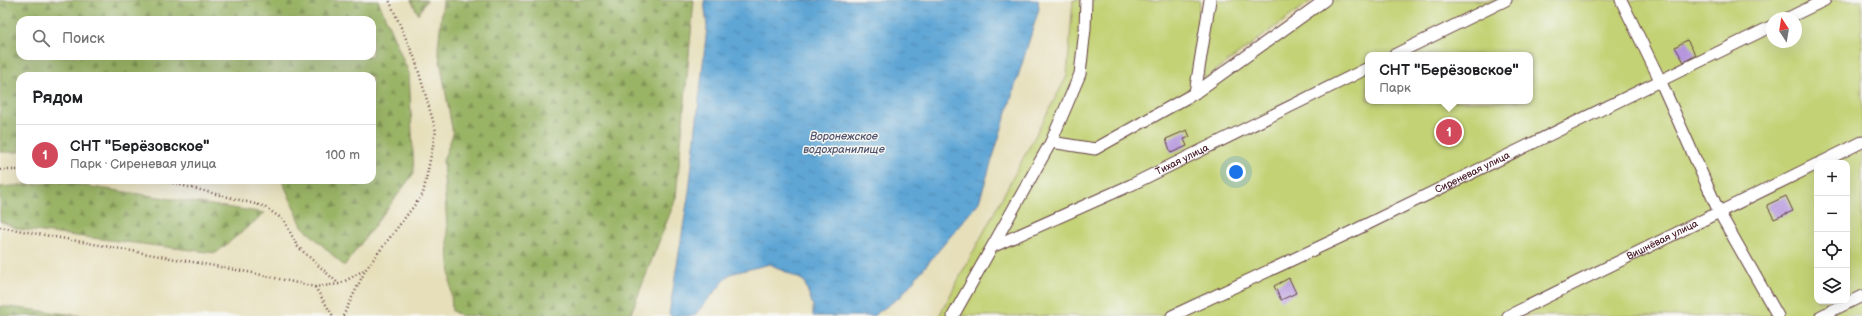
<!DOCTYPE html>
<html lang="ru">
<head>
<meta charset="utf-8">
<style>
  body { margin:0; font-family:"Balsamiq Sans",sans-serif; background:#f2f2f2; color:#202124 }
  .controls { position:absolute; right:12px; bottom:12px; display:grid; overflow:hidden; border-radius:8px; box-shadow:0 4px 16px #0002 }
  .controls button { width:36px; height:36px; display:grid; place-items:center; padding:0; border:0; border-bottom:1px solid #e0e0e0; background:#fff; color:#202124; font:20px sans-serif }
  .compass { position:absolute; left:1766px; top:12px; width:36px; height:36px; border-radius:50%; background:#fff; box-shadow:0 4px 16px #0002; rotate:348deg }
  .you { position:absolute; left:1236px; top:172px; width:14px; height:14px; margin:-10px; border:3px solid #fff; border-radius:50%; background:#1a73e8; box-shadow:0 0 0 6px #1a73e833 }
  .badge { display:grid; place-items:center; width:26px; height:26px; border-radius:50%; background:#d1495b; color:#fff; font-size:13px; font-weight:700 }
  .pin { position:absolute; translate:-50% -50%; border:2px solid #fff; box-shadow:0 1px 4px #0006 }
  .popup { position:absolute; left:1365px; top:52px; width:168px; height:52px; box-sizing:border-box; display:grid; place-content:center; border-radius:8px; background:#fff; filter:drop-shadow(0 1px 3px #0005); font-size:13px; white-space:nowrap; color:#757577 }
  .popup b { font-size:15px; color:#202124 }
  .popup::after { content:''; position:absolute; left:50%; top:100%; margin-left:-8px; border:8px solid transparent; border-top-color:#fff }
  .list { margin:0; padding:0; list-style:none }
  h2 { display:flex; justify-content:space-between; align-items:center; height:52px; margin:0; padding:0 16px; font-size:17px }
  h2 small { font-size:13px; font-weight:400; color:#757577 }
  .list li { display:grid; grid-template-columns:26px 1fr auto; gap:12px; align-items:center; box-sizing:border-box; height:60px; padding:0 16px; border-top:1px solid #e0e0e0 }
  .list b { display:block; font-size:15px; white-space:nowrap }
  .list p { margin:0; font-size:13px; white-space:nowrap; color:#757577 }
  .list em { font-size:13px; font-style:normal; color:#757577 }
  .icon { flex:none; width:22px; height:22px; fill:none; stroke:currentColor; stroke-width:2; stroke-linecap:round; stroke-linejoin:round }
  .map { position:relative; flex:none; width:1862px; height:316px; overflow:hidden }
  .search { position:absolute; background:#fff; box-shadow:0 4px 16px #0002; left:16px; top:16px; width:360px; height:44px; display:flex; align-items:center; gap:10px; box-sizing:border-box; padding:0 14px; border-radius:12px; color:#757577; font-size:15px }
  .panel { position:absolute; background:#fff; box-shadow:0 4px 16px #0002; left:16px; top:72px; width:360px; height:112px; border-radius:12px }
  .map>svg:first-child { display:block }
</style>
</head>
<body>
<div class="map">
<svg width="1862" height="316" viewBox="0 0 1862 316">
  <defs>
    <pattern id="forest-firs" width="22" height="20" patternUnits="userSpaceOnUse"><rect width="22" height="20" fill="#9ab466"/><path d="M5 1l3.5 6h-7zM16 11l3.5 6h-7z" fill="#809254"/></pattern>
    <pattern id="water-ripples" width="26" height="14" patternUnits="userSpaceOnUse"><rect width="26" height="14" fill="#5ea6d5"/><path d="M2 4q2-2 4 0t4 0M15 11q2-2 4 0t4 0" fill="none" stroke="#5087ad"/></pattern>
  </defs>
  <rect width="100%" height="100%" fill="#f6f6f2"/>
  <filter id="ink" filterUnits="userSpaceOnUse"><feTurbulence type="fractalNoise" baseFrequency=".025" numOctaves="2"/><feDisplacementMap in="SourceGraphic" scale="8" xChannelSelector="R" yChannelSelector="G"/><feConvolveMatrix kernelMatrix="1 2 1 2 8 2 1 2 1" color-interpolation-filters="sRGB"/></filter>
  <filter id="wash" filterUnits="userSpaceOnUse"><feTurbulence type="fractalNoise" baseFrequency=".012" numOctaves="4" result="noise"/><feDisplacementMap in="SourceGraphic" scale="16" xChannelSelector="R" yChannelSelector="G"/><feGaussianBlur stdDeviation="0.9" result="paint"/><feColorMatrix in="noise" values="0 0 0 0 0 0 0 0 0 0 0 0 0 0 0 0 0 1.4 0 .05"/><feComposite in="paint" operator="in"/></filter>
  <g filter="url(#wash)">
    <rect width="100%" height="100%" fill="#e6dfba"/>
    <g fill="url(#forest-firs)" stroke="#726a48" fill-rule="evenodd">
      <path d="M0 0H378L409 73 414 173 344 266 302 226 282 180H372V76H20V152H0ZM20 20H372V56H20Z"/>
      <path d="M411 0H427L418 14Z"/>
      <path d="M443 0H694L676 198 630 316H461L452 311 443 161 453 134 438 49Z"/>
      <path d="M59 182 265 213 216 253 18 229 0 221V187Z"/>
      <path d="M0 306 85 316H0Z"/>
    </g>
    <g fill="#c3d275" stroke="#867850" fill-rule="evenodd">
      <path d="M1073 0H1200L1190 101 1326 0H1862V316H939L1067 76ZM1772 18H1796V42H1772ZM1368 55H1530V101H1368ZM1817 163H1847V301H1817Z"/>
      <path d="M1209 0H1312L1203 80Z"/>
    </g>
    <path fill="url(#water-ripples)" stroke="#546280" d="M704 0H1038L1039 9 979 202 900 297 873 316H813V306L804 281 770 264 730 274 694 316H671L669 314 689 191 707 27Z"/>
    <g id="blocks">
      <g fill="#b697de">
        <path d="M1687 40 1696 55 1684 62 1675 47Z"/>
        <path d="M1187 130 1190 137 1184 139 1187 146 1171 153 1166 139Z"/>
        <path d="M1786 196 1793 211 1774 219 1767 205Z"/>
        <path d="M1289 278 1296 293 1281 300 1274 286Z"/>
      </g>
    </g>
  </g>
  <g filter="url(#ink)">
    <use href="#blocks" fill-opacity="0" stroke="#613c40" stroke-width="1"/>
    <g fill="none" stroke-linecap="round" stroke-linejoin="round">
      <defs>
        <g id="minor">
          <path d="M1621 0 1660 80 1719 212 1778 316"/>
          <path d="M1788 18 1825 0"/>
          <path d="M1394 55 1506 0"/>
          <path d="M1195 93 1210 0"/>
          <path d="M1051 142 1095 149 1195 93 1325 0"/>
          <path d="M1820 163 1862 142"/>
          <path id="s1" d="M994 246 1131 185 1368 68"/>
          <path d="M953 316 1051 142 1080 74 1085 29 1086 0"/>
          <path id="s2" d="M1172 316 1345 235 1772 26"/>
          <path id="s3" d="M1508 316 1817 164"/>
          <path d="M1821 316 1862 296"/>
        </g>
      </defs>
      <use href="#minor" stroke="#613c40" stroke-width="13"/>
      <g stroke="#613c40" stroke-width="2.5" stroke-dasharray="1 3" stroke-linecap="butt">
        <path d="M0 170H20"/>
        <path d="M109 180 115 182 131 180"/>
        <path d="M161 180 263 206 284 220 297 246 339 284"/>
        <path d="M0 227 253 273 315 287 340 284 366 269"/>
        <path d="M315 287 333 316"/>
        <path d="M343 316 366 269 423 194 436 131 415 59 389 0"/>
      </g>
      <use href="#minor" stroke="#fff" stroke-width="11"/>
    </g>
  </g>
  <g text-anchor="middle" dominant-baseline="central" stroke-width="3" stroke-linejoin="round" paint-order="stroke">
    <g font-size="10" fill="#4a1f2b" stroke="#f6f6f2">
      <text stroke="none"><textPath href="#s1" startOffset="207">Тихая улица</textPath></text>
      <text stroke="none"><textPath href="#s2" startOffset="333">Сиреневая улица</textPath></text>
      <text stroke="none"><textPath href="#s3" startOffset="172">Вишнёвая улица</textPath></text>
    </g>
    <g font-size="11" font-style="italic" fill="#52556f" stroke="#f6f6f2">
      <text x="844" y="136">Воронежское<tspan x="844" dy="13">водохранилище</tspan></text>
    </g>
  </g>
</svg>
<div class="controls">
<button>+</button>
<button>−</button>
<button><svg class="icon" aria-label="locate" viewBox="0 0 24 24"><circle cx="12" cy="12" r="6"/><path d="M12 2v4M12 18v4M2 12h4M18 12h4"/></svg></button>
<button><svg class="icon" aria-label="layers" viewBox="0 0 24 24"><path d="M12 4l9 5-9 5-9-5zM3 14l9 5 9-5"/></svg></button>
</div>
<svg class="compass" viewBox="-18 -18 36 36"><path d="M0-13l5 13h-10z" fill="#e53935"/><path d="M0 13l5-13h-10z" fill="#757577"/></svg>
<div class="you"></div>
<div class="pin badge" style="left:1449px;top:132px">1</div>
<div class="popup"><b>СНТ &quot;Берёзовское&quot;</b>Парк</div>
<div class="search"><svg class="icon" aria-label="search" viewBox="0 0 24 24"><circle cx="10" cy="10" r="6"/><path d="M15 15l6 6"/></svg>Поиск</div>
<section class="panel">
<h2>Рядом<small></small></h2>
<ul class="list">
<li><span class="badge">1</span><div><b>СНТ &quot;Берёзовское&quot;</b><p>Парк · Сиреневая улица</p></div><em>100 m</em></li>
</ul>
</section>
</div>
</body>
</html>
